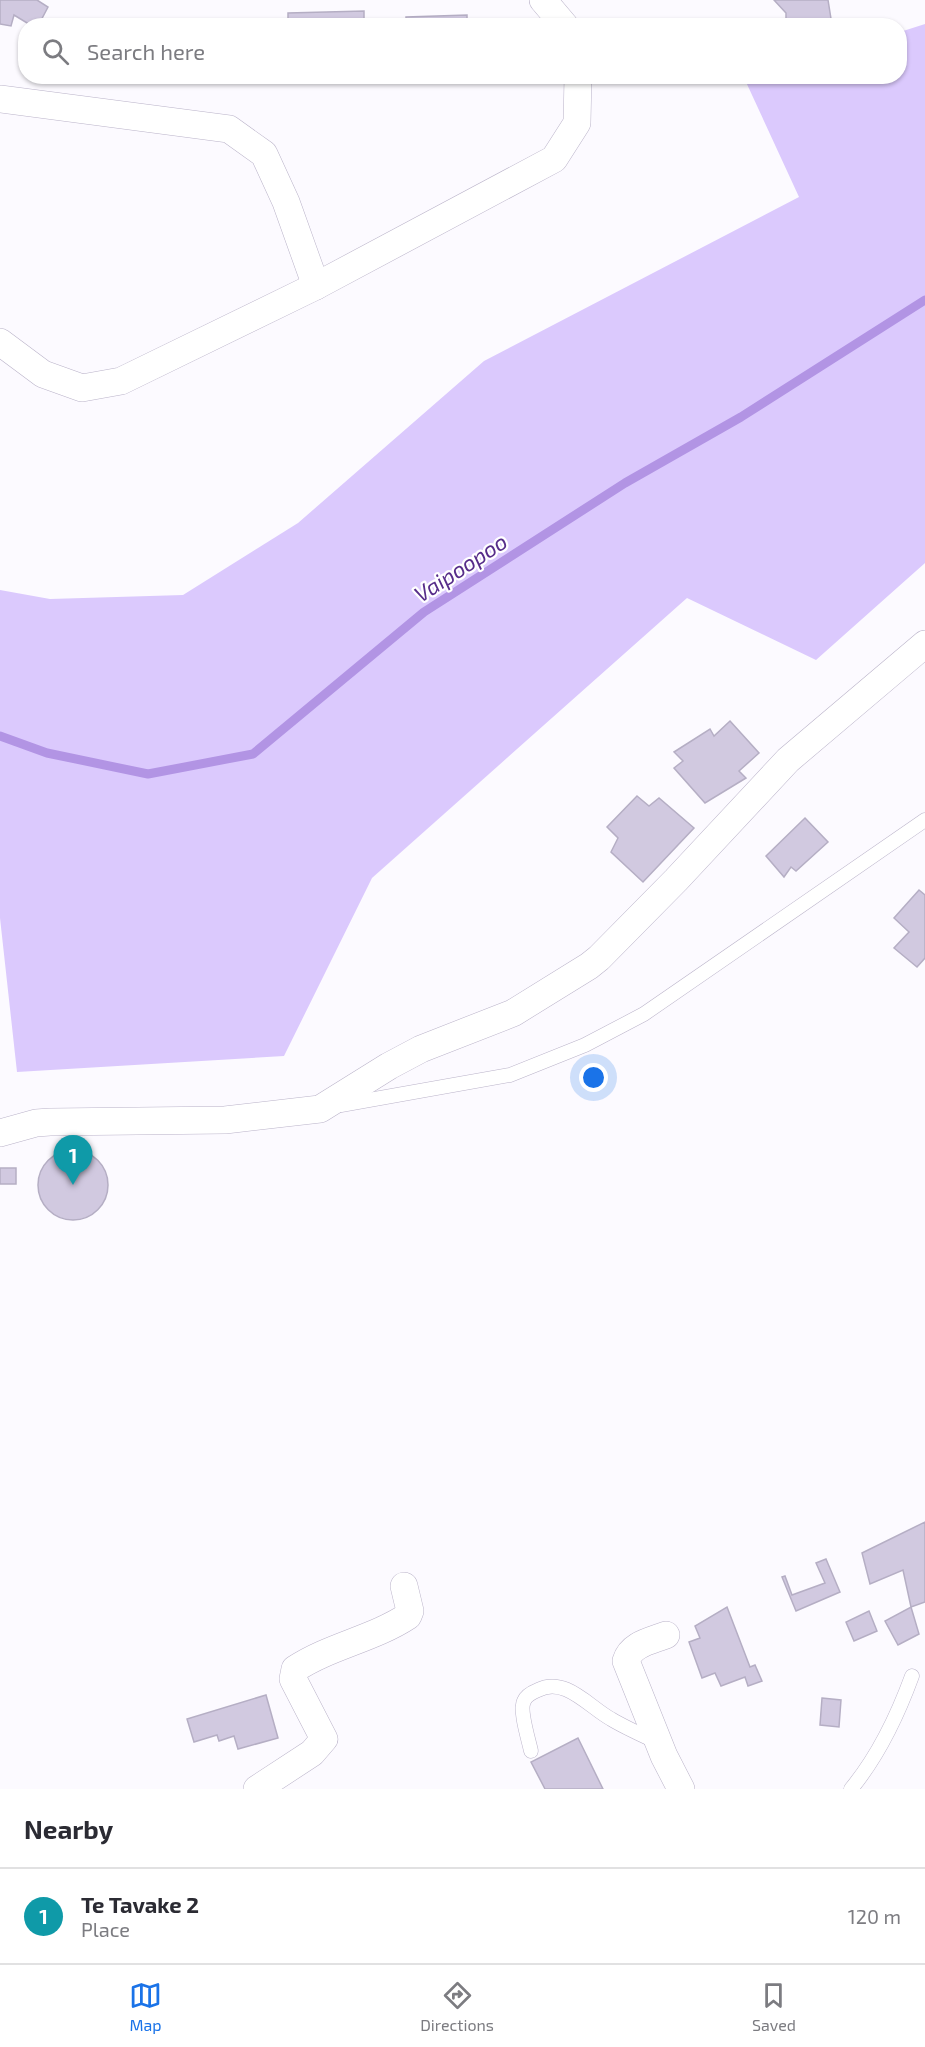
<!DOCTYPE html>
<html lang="en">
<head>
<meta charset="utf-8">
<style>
  body { margin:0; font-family:"Exo 2",sans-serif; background:#f2f2f3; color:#2b2b33 }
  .you { position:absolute; left:594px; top:1078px; width:21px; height:21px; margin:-15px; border:4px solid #fff; border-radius:50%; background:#1a73e8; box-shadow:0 0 0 9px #1a73e833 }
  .badge { display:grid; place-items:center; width:39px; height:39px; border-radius:50%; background:#1a73e8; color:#fff; font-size:20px; font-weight:700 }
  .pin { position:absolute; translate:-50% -50px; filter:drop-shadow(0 2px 3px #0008) }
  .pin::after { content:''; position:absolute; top:32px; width:21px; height:18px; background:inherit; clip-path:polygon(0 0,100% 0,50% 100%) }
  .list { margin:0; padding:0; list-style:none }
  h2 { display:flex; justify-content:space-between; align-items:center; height:78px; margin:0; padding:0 24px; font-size:26px }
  h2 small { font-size:20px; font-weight:400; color:#7c7c81 }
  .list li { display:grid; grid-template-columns:39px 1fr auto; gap:18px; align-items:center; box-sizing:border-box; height:96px; padding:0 24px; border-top:2px solid #e1e1e2 }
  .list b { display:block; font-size:22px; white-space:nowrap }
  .list p { margin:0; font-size:20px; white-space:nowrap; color:#7c7c81 }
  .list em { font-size:20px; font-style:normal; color:#7c7c81 }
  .icon { flex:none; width:33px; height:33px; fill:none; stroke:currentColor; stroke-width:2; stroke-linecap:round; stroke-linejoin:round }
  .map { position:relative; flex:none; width:925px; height:1789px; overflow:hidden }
  .search { position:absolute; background:#fff; box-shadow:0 2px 4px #0004; left:18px; right:18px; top:18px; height:66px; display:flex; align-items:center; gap:15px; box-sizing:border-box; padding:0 21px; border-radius:24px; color:#7c7c81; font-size:22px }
  .sheet { height:174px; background:#fff }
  nav { display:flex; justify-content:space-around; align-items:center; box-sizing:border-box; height:84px; border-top:2px solid #e1e1e2; background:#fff; font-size:16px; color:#7c7c81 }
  nav a { display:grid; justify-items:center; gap:3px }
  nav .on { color:#1a73e8 }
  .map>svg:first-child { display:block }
</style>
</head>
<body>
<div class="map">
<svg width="925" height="1789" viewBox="0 0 925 1789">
  <rect width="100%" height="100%" fill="#fcfaff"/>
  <path fill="#dbc9fd" d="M925 24V563L816 660 687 598 372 878 284 1056 17 1072 0 918V590L50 599 183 595 298 523 484 361 799 197 746 82 764 76H900V32Z"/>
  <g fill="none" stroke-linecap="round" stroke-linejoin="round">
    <path stroke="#b294e4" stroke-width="9" d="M0 736 47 753 148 774 253 754 424 612 625 483 741 417 925 300"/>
  </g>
  <g fill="#d1c9e0" stroke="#b5aec4" stroke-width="1.5">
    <path d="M0 0H37L48 7 38 26H32L14 15 11 26 0 24Z"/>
    <path d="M774 0H828L832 25 786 26V13Z"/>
    <path d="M364 11V26H288V13Z"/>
    <path d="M467 15V26H406V17Z"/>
    <path d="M730 721 759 753 739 771 746 778 705 803 674 768 683 761 674 752 710 729 714 736Z"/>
    <path d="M637 796 649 806 659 798 694 828 643 882 611 852 618 838 607 827Z"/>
    <path d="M805 818 828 842 796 871 791 867 784 877 766 856Z"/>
    <path d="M919 890 925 895V958L917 967 894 948 909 932 894 918Z"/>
    <circle cx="73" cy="1185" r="35"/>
    <rect x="0" y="1168" width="16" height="16"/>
    <path d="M925 1522V1602L911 1607 903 1570 870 1584 862 1553Z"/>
    <path d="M826 1559 840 1592 796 1611 782 1577 785 1576 792 1595 825 1583 816 1563Z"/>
    <path d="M727 1607 750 1667 755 1665 762 1681 748 1686 745 1677 721 1686 715 1673 702 1678 689 1642 700 1638 695 1626Z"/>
    <path d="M911 1607 919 1634 898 1645 885 1621Z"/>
    <path d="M869 1611 877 1631 854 1641 846 1622Z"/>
    <path d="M266 1695 278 1738 238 1749 234 1736 219 1741 217 1735 194 1742 187 1719Z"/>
    <path d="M822 1698 841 1700 839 1727 820 1725Z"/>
    <path d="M578 1738 603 1789H545L531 1762Z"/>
  </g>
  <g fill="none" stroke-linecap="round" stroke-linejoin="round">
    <defs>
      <g id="service">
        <path d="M341 1105 510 1075 585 1045 644 1014 925 820"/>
        <path d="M531 1751C529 1741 519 1710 524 1701 526 1696 533 1692 538 1690 565 1676 589 1707 611 1719 626 1728 642 1735 657 1742"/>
        <path d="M851 1789C879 1755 897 1717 912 1676"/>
      </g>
      <g id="minor">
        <path d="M543 0 565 26"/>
        <path d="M0 99 229 129 264 154 286 202 316 286"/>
        <path d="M0 342 43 374 82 388 121 381 316 286 554 159 577 123 578 76"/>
        <path d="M0 1133 36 1123 50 1122 225 1120 320 1109 389 1066 421 1049 513 1013 589 966 599 958 676 880 788 760 925 644"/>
        <path d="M666 1635C651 1641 631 1644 626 1661L664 1756 681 1789"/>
        <path d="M257 1789 312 1753 324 1739 293 1679 295 1669C330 1646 373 1639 408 1616L410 1611 404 1586"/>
      </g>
    </defs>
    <use href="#service" stroke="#bab3c9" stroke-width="15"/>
    <use href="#minor" stroke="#bab3c9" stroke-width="28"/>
    <use href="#service" stroke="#fff" stroke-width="14"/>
    <use href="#minor" stroke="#fff" stroke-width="27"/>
  </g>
  <g text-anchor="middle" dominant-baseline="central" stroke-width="4.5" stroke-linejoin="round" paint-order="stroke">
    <g font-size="22" font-style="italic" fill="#572d8a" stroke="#fff">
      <text transform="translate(460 567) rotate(-33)">Vaipoopoo</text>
    </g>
  </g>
</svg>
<div class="you"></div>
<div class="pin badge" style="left:73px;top:1185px;background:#0f9aa8">1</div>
<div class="search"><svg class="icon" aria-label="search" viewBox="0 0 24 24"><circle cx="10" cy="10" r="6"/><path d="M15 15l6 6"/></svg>Search here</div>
</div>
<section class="sheet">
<h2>Nearby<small></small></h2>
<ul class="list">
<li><span class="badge" style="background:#0f9aa8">1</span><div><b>Te Tavake 2</b><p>Place</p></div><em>120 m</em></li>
</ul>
</section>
<nav>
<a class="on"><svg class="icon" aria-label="map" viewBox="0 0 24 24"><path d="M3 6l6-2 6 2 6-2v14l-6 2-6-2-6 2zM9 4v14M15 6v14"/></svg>Map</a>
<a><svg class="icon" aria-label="directions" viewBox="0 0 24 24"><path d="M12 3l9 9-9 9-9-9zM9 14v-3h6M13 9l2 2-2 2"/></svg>Directions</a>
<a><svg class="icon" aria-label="saved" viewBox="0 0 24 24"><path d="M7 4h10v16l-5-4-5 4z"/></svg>Saved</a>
</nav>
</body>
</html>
